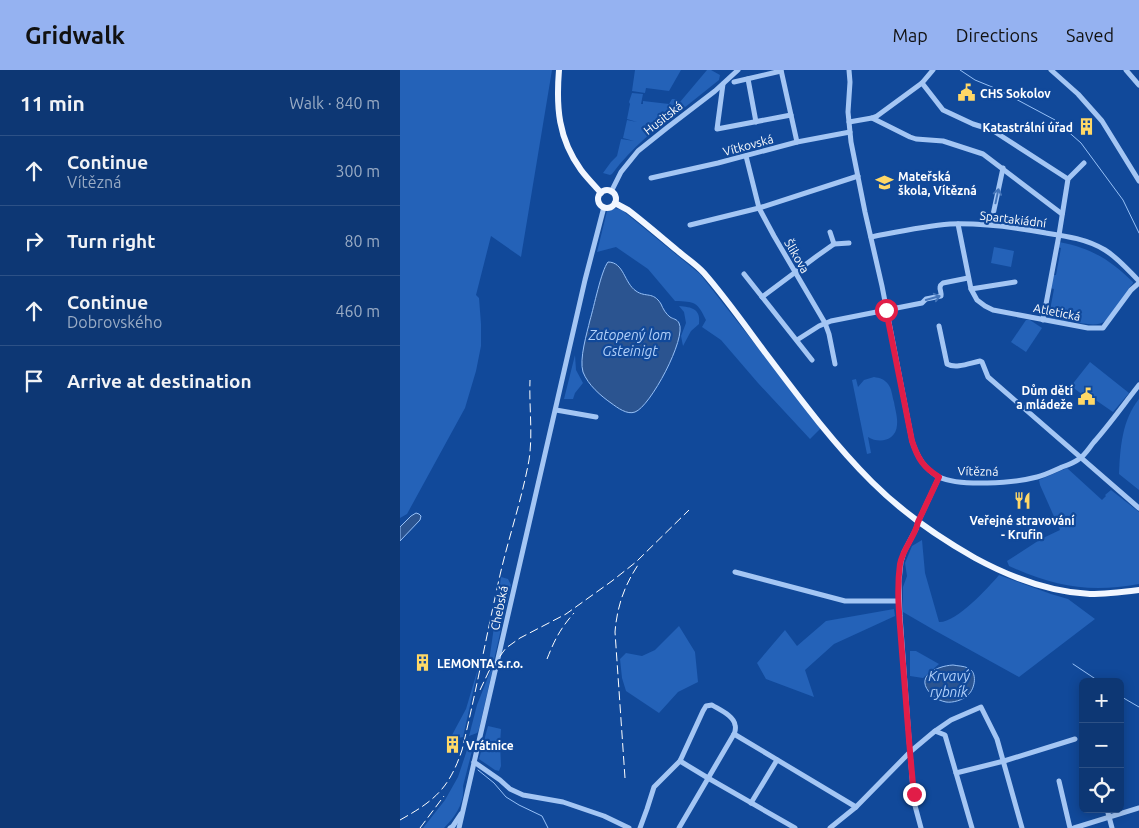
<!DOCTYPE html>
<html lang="en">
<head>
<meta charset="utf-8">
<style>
  body { margin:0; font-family:Ubuntu,sans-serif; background:#1b427c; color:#f1f3f6 }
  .controls { position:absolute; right:15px; bottom:15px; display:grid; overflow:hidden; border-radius:8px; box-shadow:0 2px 12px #0003 }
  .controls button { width:45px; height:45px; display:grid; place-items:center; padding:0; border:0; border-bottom:1px solid #2d5186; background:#0d3774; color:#f1f3f6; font:25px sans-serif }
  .stop { position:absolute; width:15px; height:15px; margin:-11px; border:4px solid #e11d48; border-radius:50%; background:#fff }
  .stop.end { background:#e11d48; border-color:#fff; box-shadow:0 1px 5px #0008 }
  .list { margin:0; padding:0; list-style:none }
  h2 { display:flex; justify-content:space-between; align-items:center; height:65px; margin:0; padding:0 20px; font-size:21px }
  h2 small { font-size:16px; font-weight:400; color:#9aacc5 }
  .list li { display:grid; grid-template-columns:32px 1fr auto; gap:15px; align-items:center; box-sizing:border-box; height:70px; padding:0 20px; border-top:1px solid #2d5186 }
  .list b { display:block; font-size:19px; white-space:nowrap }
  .list p { margin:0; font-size:16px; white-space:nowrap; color:#9aacc5 }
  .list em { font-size:16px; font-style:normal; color:#9aacc5 }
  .icon { flex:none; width:28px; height:28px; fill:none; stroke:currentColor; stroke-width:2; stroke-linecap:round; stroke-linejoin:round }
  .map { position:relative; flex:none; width:739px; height:758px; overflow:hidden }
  header { display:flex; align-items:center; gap:30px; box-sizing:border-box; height:70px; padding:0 25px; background:#95b2f1; color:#111 }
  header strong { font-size:24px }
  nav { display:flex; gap:28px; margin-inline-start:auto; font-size:18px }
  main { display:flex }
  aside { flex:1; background:#0d3774 }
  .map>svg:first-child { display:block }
</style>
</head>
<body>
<header>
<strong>Gridwalk</strong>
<nav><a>Map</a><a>Directions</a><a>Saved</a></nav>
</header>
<main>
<aside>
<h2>11 min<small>Walk · 840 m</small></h2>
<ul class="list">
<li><svg class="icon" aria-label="ahead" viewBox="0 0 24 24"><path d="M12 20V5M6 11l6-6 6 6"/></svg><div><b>Continue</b><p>Vítězná</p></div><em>300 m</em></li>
<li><svg class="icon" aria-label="right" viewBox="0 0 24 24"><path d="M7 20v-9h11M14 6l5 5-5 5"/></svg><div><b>Turn right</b></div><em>80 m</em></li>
<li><svg class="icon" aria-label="ahead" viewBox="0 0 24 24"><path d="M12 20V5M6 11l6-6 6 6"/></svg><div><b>Continue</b><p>Dobrovského</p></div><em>460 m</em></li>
<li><svg class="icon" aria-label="arrive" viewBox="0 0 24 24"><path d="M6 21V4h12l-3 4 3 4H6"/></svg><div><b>Arrive at destination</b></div></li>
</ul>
</aside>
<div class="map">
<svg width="739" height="758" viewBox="0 0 739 758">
  <rect width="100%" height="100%" fill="#11499a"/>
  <g fill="#2462b8">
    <path d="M0 0H152L121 187 91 166 76 225 79 228 81 254V276L76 301 65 338 7 444 0 448Z"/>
    <path d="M235 0H281L269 21 246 18 245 23 232 21Z"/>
    <path d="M307 0H311L320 5 319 10 284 38 280 32Z"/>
    <path d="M232 23 243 24 241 34H243V31L269 34 272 29H276L283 38C257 57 231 78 212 104L210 105 203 103 211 92 217 86 221 69 234 71 223 68 227 50 237 52 227 49 230 34 229 32Z"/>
    <path d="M215 138 222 140 300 204 421 358 410 369 358 313 321 270 302 257 306 250C297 231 295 232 275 231L248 199 216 177 197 182 207 141Z"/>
    <path d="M659 172C691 178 709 189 733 212V213L729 218 730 219 707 250C697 258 683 253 671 251L670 252 645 247 646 240H650L654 219 650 218 653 205H656L661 178 658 177Z"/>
    <path d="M594 177 614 181 611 197 591 193Z"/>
    <path d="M279 236C292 237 301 239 299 254L291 261 283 276 281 266 286 253 284 242Z"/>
    <path d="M626 250H630L642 258 626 282 611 272Z"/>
    <path d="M175 285 176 300 183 313 175 323 173 329H164Z"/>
    <path d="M690 292 729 323 713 342 697 331H691L671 316Z"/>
    <path d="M474 307C480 308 484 309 488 314 492 319 492 326 494 332 495 339 498 348 497 355 496 371 479 374 468 367L471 383 467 384 452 310 456 309 458 317 464 310Z"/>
    <path d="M739 329V420L719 404C720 378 722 350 739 329Z"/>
    <path d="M667 398 702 430 706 426 705 425 711 420 739 442V514C690 523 655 517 609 496L607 491 641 469 660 460 640 415 639 410Z"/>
    <path d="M522 470 525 503 539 552C556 553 588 518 599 505L651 524 668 529 695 549 619 607 534 560 503 542V517L507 506 505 493 512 476Z"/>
    <path d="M101 507 108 509 111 515 94 590 88 599Z"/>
    <path d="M494 539 495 546 434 574 405 600 414 627 366 609 357 593 385 560 397 576 426 551Z"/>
    <path d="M279 556 295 582 298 612 278 622 259 643 226 621 222 608 220 589 226 583 242 586 255 580Z"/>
    <path d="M510 581H516L539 594 523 608 510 606Z"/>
    <path d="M79 595 63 667 53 669 51 668 52 665 66 639Z"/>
    <path d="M93 598 79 659 77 663 69 666 77 635 90 602Z"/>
    <path d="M88 656 101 659 100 674 101 696 99 701 95 700 79 689Z"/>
    <path d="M67 680 72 681 63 716C65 733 55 747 44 758H23L45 730 58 707Z"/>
  </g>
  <g fill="#2b5490" stroke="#96c0f7">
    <path d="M208 192C224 192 224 213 236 221 246 228 253 221 261 234 263 239 266 244 270 247 273 249 277 249 279 253 287 268 250 337 235 342 227 345 218 338 211 333 201 326 188 315 183 302 179 289 187 263 190 250 194 237 201 201 208 192Z"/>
    <path d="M16 443 19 444 21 446 20 450 0 471V457L11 446Z"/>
    <path d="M553 595C558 596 564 596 568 598 578 602 575 619 568 625 563 630 553 633 546 632 541 631 536 629 532 625 513 607 536 596 553 595Z"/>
  </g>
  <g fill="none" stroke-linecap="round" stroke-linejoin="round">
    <g stroke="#96c0f7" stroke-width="1">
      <path d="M560 0 575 10 597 19 655 50 681 73 723 130 739 163"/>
      <path d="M673 594 700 612"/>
      <path d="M720 626 739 637"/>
      <path d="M78 700 94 713 106 727 119 735 142 746 148 758"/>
    </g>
    <g stroke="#a4c6f4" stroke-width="5">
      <path d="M381 0 397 72"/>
      <path d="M449 0 450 12 448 42 451 72 465 142 482 216 512 371C517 386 524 399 539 407 560 417 614 413 637 407 645 405 653 401 662 397 668 395 674 393 679 389 685 385 689 378 694 372 710 354 724 334 739 315"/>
      <path d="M651 0 678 24 702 51 739 111"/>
      <path d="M726 0 739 15"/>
      <path d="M348 9 356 52"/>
      <path d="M334 12 381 1"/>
      <path d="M522 13 543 40 573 54 592 60 668 109"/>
      <path d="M323 14 317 59 391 45"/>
      <path d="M472 48 510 67 516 69 543 71 583 84 662 144"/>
      <path d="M449 52 472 48 477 46 522 13 533 0"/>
      <path d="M346 86 359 138 374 166 425 253 429 264 435 294"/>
      <path d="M251 108 318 93 397 72 450 62"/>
      <path d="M211 122 221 102 238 81 268 57 315 21 338 0"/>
      <path d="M558 154 571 219 577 230 585 236 593 240 688 258H703L731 220 739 213"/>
      <path d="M591 154 603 98"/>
      <path d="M290 155 359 138 458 106"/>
      <path d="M430 162 434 174"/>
      <path d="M471 167C497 162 524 156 550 154 583 153 614 157 646 163 666 166 687 169 705 180 718 188 728 200 739 211"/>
      <path d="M344 204 412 290"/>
      <path d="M571 219 615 212"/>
      <path d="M362 227 417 186 434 174 449 173"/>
      <path d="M643 250 659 165 668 109 684 93"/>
      <path d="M539 256 547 294C556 299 570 293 580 291L582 292 588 307 739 438"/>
      <path d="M397 270 419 256 431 251 522 233 526 229 541 226C542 221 537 217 543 213L568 208"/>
      <path d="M156 340 196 347"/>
      <path d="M335 502 445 531H499"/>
      <path d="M535 661 545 665 572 758"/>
      <path d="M334 664 456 737"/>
      <path d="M280 691 308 708 395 758"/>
      <path d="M74 692 100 710 110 719 123 725 163 732 204 746 229 758"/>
      <path d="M556 703 604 691 675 669"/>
      <path d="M659 711 670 758"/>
      <path d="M351 733 377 690"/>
      <path d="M707 739 712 758"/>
      <path d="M50 758 53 756 61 744"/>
      <path d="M59 758 185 210 204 137"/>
      <path d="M240 758 247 739 254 717 280 691 303 641 306 636 312 635C320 640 334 646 335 655 336 657 335 663 334 664L279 758"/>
      <path d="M430 758 456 737 510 682 535 661 551 650 581 637 597 669 622 758"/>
      <path d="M521 758 514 732 510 682 500 546 499 511 501 492 504 482 516 459 518 452 539 407"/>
      <path d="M674 758 739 738"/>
    </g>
    <g stroke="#f1f6ff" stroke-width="6">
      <path d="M159 0C156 37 158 68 181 100 187 108 195 116 201 123"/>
      <circle cx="207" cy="129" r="9"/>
      <path d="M215 133 228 140C245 153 261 167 278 181 286 188 296 194 304 203 325 227 344 254 364 281 398 326 432 372 472 412 502 442 538 467 575 488 610 507 650 522 690 524 706 524 723 522 739 520"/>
    </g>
    <g stroke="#fff" stroke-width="1" stroke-dasharray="9 4" stroke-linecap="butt">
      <path d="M147 589C155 569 160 559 174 543"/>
      <path d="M80 620 89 601 106 578 120 568 166 544 212 511 236 492 289 440"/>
      <path d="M225 708 215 562C217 537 224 516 238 495"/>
      <path d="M0 750C34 731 49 719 62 680 76 622 87 563 100 505 109 466 122 429 129 390 133 364 129 337 130 310"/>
      <path d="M20 758 44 726"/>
    </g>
  </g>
  <defs><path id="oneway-shaft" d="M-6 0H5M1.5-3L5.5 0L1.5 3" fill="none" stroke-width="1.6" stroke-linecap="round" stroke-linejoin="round" transform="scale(1.25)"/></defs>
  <g stroke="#4475ba">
    <use href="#oneway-shaft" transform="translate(597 126) rotate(-78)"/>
    <use href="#oneway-shaft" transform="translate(533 228) rotate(-16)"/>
  </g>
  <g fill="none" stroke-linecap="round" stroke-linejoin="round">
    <path stroke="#e11d48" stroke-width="6" d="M486 240 512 371C518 389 523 397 539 407L518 452C515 467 503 478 500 494 496 523 500 553 502 582 506 629 509 677 514 724"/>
  </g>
  <defs>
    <symbol id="civic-bare" viewBox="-9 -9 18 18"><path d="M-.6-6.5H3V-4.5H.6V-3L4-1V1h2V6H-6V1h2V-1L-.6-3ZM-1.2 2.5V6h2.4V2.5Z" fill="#ffd867" stroke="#11499a" stroke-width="2.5" paint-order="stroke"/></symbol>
    <symbol id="building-bare" viewBox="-9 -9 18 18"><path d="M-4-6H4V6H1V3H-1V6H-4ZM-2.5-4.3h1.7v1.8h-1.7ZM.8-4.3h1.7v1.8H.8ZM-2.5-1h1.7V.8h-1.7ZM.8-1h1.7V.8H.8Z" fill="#ffd867" stroke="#11499a" stroke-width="2.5" paint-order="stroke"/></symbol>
    <symbol id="school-bare" viewBox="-9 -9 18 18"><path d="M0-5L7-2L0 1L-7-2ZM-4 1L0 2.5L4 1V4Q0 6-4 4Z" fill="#ffd867" stroke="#11499a" stroke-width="2.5" paint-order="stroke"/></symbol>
    <symbol id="restaurant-bare" viewBox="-9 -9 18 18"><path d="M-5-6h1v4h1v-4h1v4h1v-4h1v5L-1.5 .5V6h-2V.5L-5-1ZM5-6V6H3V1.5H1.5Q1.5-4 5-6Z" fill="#ffd867" stroke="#11499a" stroke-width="2.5" paint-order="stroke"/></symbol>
  </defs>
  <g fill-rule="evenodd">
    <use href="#civic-bare" x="554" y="10" width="25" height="25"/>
    <use href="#building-bare" x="674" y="44" width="25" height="25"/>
    <use href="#school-bare" x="472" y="100" width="25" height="25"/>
    <use href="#civic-bare" x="674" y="314" width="25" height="25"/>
    <use href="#restaurant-bare" x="610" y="418" width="25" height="25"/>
    <use href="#building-bare" x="10" y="580" width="25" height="25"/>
    <use href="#building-bare" x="40" y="662" width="25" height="25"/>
  </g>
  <g text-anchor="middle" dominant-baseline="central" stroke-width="4.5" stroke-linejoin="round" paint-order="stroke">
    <g font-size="12" font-weight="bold" fill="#fff" stroke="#11499a" text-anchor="start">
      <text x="580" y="23">CHS Sokolov</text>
      <text x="673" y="57" text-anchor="end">Katastrální úřad</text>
      <text x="498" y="106">Mateřská<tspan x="498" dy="14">škola, Vítězná</tspan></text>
      <text x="673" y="320" text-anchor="end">Dům dětí<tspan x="673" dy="14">a mládeže</tspan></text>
      <text x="622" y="450" text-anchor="middle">Veřejné stravování<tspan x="622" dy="14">- Krufin</tspan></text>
      <text x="37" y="593">LEMONTA s.r.o.</text>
      <text x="66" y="675">Vrátnice</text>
    </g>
    <g font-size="12" fill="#fff" stroke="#11499a">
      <text transform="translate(263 48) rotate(-38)">Husitská</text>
      <text transform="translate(348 75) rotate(-15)">Vítkovská</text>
      <text transform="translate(613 149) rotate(7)">Spartakiádní</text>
      <text transform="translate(397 186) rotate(60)">Šlikova</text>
      <text transform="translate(657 242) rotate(11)">Atletická</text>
      <text transform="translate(578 401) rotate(1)">Vítězná</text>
      <text transform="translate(99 538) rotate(-78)">Chebská</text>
    </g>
    <g font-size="14" font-style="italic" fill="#b1d0fa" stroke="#11499a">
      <text x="230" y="265">Zatopený lom<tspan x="230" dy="16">Gsteinigt</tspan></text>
      <text x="549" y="606">Krvavý<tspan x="549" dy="16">rybník</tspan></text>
    </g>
  </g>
</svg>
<div class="controls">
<button>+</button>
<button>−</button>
<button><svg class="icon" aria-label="locate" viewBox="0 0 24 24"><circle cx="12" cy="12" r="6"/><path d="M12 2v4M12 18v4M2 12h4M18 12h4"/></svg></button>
</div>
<div class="stop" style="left:486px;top:240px"></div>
<div class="stop end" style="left:514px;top:724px"></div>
</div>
</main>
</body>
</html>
